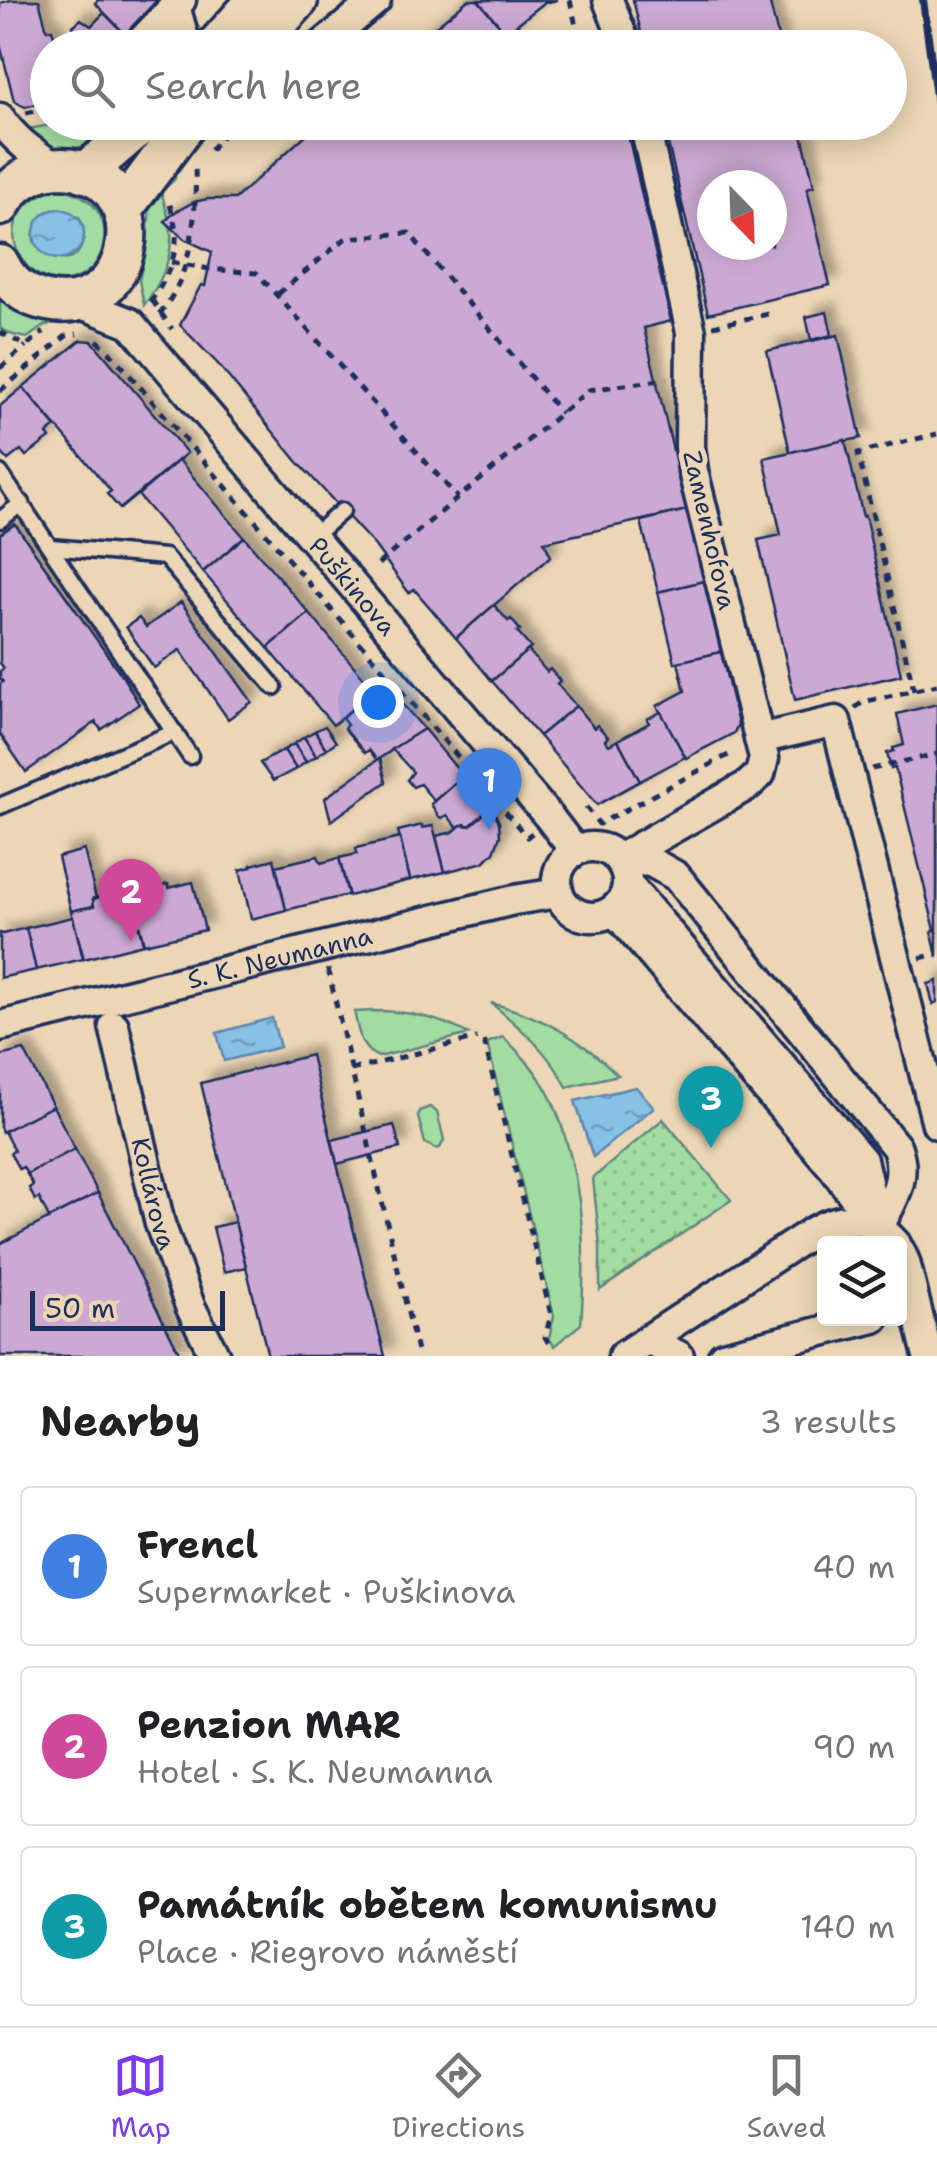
<!DOCTYPE html>
<html lang="en">
<head>
<meta charset="utf-8">
<style>
  body { margin:0; font-family:"Shantell Sans",sans-serif; background:#f2f2f2; color:#202124 }
  .controls { position:absolute; right:30px; bottom:30px; display:grid; overflow:hidden; border-radius:10px; box-shadow:0 5px 25px #0003 }
  .controls button { width:90px; height:90px; display:grid; place-items:center; padding:0; border:0; border-bottom:2px solid #e0e0e0; background:#fff; color:#202124; font:50px sans-serif }
  .compass { position:absolute; left:697px; top:170px; width:90px; height:90px; border-radius:50%; background:#fff; box-shadow:0 5px 25px #0003; rotate:157deg }
  .scale { position:absolute; left:30px; bottom:25px; width:195px; box-sizing:border-box; padding-left:10px; border:5px solid #1b2f5e; border-top:0; font-size:28px; line-height:35px; white-space:nowrap; color:#1b2f5e; -webkit-text-stroke:8px #ecd6b5; paint-order:stroke }
  .you { position:absolute; left:378px; top:702px; width:35px; height:35px; margin:-25px; border:8px solid #fff; border-radius:50%; background:#1a73e8; box-shadow:0 0 0 15px #1a73e833 }
  .badge { display:grid; place-items:center; width:65px; height:65px; border-radius:50%; background:#7c3aed; color:#fff; font-size:32px; font-weight:700 }
  .pin { position:absolute; translate:-50% -82px; filter:drop-shadow(0 2px 5px #0008) }
  .pin::after { content:''; position:absolute; top:52px; width:35px; height:30px; background:inherit; clip-path:polygon(0 0,100% 0,50% 100%) }
  .list { margin:0; padding:0; list-style:none }
  h2 { display:flex; justify-content:space-between; align-items:center; height:130px; margin:0; padding:0 40px; font-size:42px }
  h2 small { font-size:32px; font-weight:400; color:#757577 }
  .list li { display:grid; grid-template-columns:65px 1fr auto; gap:30px; align-items:center; box-sizing:border-box; height:160px; margin:0 20px 20px; padding:0 20px; border:2px solid #e0e0e0; border-radius:10px }
  .list b { display:block; font-size:38px; white-space:nowrap }
  .list p { margin:0; font-size:32px; white-space:nowrap; color:#757577 }
  .list em { font-size:32px; font-style:normal; color:#757577 }
  .icon { flex:none; width:55px; height:55px; fill:none; stroke:currentColor; stroke-width:2; stroke-linecap:round; stroke-linejoin:round }
  .map { position:relative; flex:none; width:937px; height:1356px; overflow:hidden }
  .search { position:absolute; background:#fff; box-shadow:0 5px 25px #0003; left:30px; right:30px; top:30px; height:110px; display:flex; align-items:center; gap:25px; box-sizing:border-box; padding:0 35px; border-radius:55px; color:#757577; font-size:38px }
  .sheet { height:670px; background:#fff }
  nav { display:flex; justify-content:space-around; align-items:center; box-sizing:border-box; height:140px; border-top:2px solid #e0e0e0; background:#fff; font-size:28px; color:#757577 }
  nav a { display:grid; justify-items:center; gap:5px }
  nav .on { color:#7c3aed }
  .map>svg:first-child { display:block }
</style>
</head>
<body>
<div class="map">
<svg width="937" height="1356" viewBox="0 0 937 1356">
  <defs>
    <pattern id="park-dots" width="8" height="8" patternUnits="userSpaceOnUse" patternTransform="scale(2.5)"><rect width="8" height="8" fill="#a2dca1"/><path d="M2 2h.1M6 6h.1" fill="none" stroke="#8bbd8d" stroke-width="1.8" stroke-linecap="round"/></pattern>
    <pattern id="water-ripples" width="26" height="14" patternUnits="userSpaceOnUse" patternTransform="scale(2.5)"><rect width="26" height="14" fill="#87c1e6"/><path d="M2 4q2-2 4 0t4 0M15 11q2-2 4 0t4 0" fill="none" stroke="#6e9dbe"/></pattern>
    <filter id="shadow"><feDropShadow dx="9" dy="-9" stdDeviation="5" flood-color="#0004"/></filter>
  </defs>
  <rect width="100%" height="100%" fill="#ecd6b5"/>
  <filter id="ink" filterUnits="userSpaceOnUse"><feTurbulence type="fractalNoise" baseFrequency=".01" numOctaves="2"/><feDisplacementMap in="SourceGraphic" scale="20" xChannelSelector="R" yChannelSelector="G"/><feConvolveMatrix kernelMatrix="1 2 1 2 8 2 1 2 1" color-interpolation-filters="sRGB"/></filter>
  <g filter="url(#ink)">
    <g fill="#a2dca1" stroke="#5e8680" stroke-width="2.5" fill-rule="evenodd">
      <path d="M83 123H128C85 148 68 162 22 130L51 125H80Z"/>
      <path d="M176 167 175 179 161 192C165 205 170 219 171 231 173 258 160 285 144 305L139 280 147 244 150 203Z"/>
      <path d="M60 189C133 201 107 296 48 279 38 276 29 270 23 261 0 228 25 194 60 189ZM48 211 79 217C89 233 83 263 59 259 57 259 54 257 52 255 51 255 39 248 38 247 27 235 38 218 48 211Z"/>
      <path d="M0 298C17 312 34 320 56 322L44 326 27 338 13 335 0 328Z"/>
      <path d="M491 1003C543 1017 579 1037 618 1075L567 1087C549 1052 521 1028 491 1003Z"/>
      <path d="M374 1011C409 1011 438 1018 469 1034L379 1057C359 1050 359 1031 354 1012Z"/>
      <path d="M503 1037C518 1051 533 1066 543 1084 553 1099 559 1116 564 1133 584 1197 586 1258 581 1324L554 1346 549 1338 554 1316 487 1043Z"/>
      <path d="M430 1107 437 1112 444 1140 440 1148 436 1149 425 1143 418 1117 419 1111Z"/>
    </g>
    <path fill="url(#park-dots)" stroke="#5e8680" stroke-width="2.5" d="M663 1119 731 1200 600 1290V1246L593 1178Z"/>
    <g fill="url(#water-ripples)" stroke="#5c87b0" stroke-width="2.5">
      <circle cx="59" cy="234" r="25"/>
      <path d="M272 1018 280 1047 224 1061 217 1033Z"/>
      <path d="M636 1087 654 1107 593 1157 575 1101Z"/>
    </g>
    <g fill="#cca9d3" stroke="#1b2f5e" stroke-width="2.5" fill-rule="evenodd" filter="url(#shadow)">
      <path d="M11 0H39L47 30 52 29 57 48H48V101L25 107 14 101 0 44V3Z"/>
      <path d="M98 0H157L125 34 95 3Z"/>
      <path d="M468 0H478L503 29 484 45 487 48H436L425 35Z"/>
      <path d="M478 0H557L544 3 506 33Z"/>
      <path d="M633 0H769L781 48H645Z"/>
      <path d="M104 13 125 34 112 48H91L75 32 73 26 81 19 91 26Z"/>
      <path d="M425 35 436 48H410Z"/>
      <path d="M80 37 91 48H60L69 40 73 44Z"/>
      <path d="M320 122H625L671 321 644 328 687 510 544 542 551 556 456 638 414 589 409 593 375 546 297 461 217 363 180 325 201 285 205 286 212 252 184 239 165 221 175 212 194 202 207 199H235Z"/>
      <path d="M663 122H799L814 186 807 188 830 285 708 314ZM712 185H772V245H712Z"/>
      <path d="M677 181 683 214 648 222 641 189Z"/>
      <path d="M827 312 832 335 811 340 806 317Z"/>
      <path d="M838 335 861 438 790 452 767 351Z"/>
      <path d="M81 340 92 341 187 453 120 509 107 494 111 491 23 387Z"/>
      <path d="M23 387 56 427 47 434 50 438 26 456 21 450 8 460 0 451V406Z"/>
      <path d="M845 440 863 517 865 516 901 675 795 700 758 540 781 535 764 458Z"/>
      <path d="M179 460 244 537 203 572 138 495Z"/>
      <path d="M687 510 704 581 658 592 641 521Z"/>
      <path d="M15 524 123 677 139 704 101 730 96 722 26 772 0 734V684L3 682 0 678V671L4 668 0 663V534Z"/>
      <path d="M244 537 309 613 268 648 203 572Z"/>
      <path d="M704 581 721 652 675 663 658 592Z"/>
      <path d="M181 602 252 702 228 719 180 650 154 668 126 627 139 618 146 627Z"/>
      <path d="M494 605 508 621 511 619 520 630 517 632 531 648 492 681 456 638Z"/>
      <path d="M309 613 374 690 333 725 268 648Z"/>
      <path d="M528 650 547 672 550 669 560 681 557 684 576 706 539 736 492 681Z"/>
      <path d="M721 652 738 724 734 733 686 758 657 706 685 691 678 662Z"/>
      <path d="M383 682 424 729 377 760 369 750 365 753 344 728 347 725 342 718Z"/>
      <path d="M937 704V957L932 932 935 930 895 768 891 769 887 753 894 751 893 748 904 745 897 714Z"/>
      <path d="M576 706 594 728 597 725 608 737 605 740 609 745 618 740 640 781 597 805 539 736Z"/>
      <path d="M661 712 685 757 640 781 618 740 649 723 647 719Z"/>
      <path d="M325 726 336 742 326 749 315 731Z"/>
      <path d="M424 729 463 776 434 801 420 784 413 787 407 780 413 772 392 749Z"/>
      <path d="M315 731 326 749 316 756 304 737Z"/>
      <path d="M304 737 316 756 306 762 294 744Z"/>
      <path d="M294 744 306 762 296 769 284 750Z"/>
      <path d="M284 750 296 769 273 781 260 763Z"/>
      <path d="M380 758 386 782 331 821 325 798Z"/>
      <path d="M463 776 490 808 470 826 465 824 457 827 447 815 442 818 438 816 431 804Z"/>
      <path d="M492 807 499 822 500 836 494 852 484 862 445 872 436 836 453 832 461 825 470 826Z"/>
      <path d="M422 825V828L433 826 445 872 410 880 398 831Z"/>
      <path d="M400 838 410 880 349 896 339 858 357 854 356 848Z"/>
      <path d="M84 850 96 898 93 899 94 906 71 911 58 857Z"/>
      <path d="M318 856 321 863 339 858 348 895 286 910 276 866Z"/>
      <path d="M274 859 286 910 251 919 240 870 251 867V865Z"/>
      <path d="M193 882 205 930 144 944 132 897 153 892 152 888 168 884 169 888Z"/>
      <path d="M107 895 109 902 132 897 143 944 84 959 71 911 94 906 93 899Z"/>
      <path d="M73 917 83 959 36 970 26 928Z"/>
      <path d="M26 928 36 970 0 978V933L3 934Z"/>
      <path d="M937 981V1002L933 1004 928 984Z"/>
      <path d="M24 1050 53 1106 2 1132 0 1127V1056Z"/>
      <path d="M311 1055 337 1164 385 1356H268L201 1083Z"/>
      <path d="M53 1106 75 1149 27 1174 23 1167 19 1169 10 1153 14 1151 4 1131Z"/>
      <path d="M394 1125 400 1148 337 1164 332 1140Z"/>
      <path d="M75 1149 98 1193 49 1218 39 1198 35 1200 29 1188 33 1185 27 1174Z"/>
      <path d="M98 1193 181 1356H0V1244Z"/>
      <path d="M235 1222 246 1267 224 1272 213 1227Z"/>
    </g>
    <g fill="none" stroke-linecap="round" stroke-linejoin="round">
      <defs>
        <g id="lane">
          <path d="M0 473 190 756"/>
          <path d="M0 520 22 503"/>
          <path d="M312 537 342 511"/>
          <path d="M51 547 165 557 274 687"/>
          <path d="M0 806 175 732"/>
        </g>
        <g id="street">
          <path d="M181 0 175 6 187 48"/>
          <path d="M608 0 627 48"/>
          <path d="M135 48 175 6"/>
          <path d="M319 48 376 0"/>
          <path d="M0 118C14 140 34 153 56 168"/>
          <path id="s1" d="M74 301 130 323 549 817 575 851"/>
          <path d="M759 739 836 721 937 1124"/>
          <circle cx="592" cy="882" r="35"/>
          <path d="M619 859 748 785 760 774 764 758 693 471 690 447 691 332 644 122"/>
          <path d="M619 859 651 862 676 876 897 1148C908 1180 892 1200 878 1229"/>
          <path d="M628 885 862 1160 878 1229"/>
          <path d="M614 910 835 1170 871 1220"/>
          <path id="s2" d="M0 1026 514 900 558 893"/>
          <path id="s3" d="M114 1026 160 1224 190 1306 215 1356"/>
          <path d="M900 1251 905 1262 928 1356"/>
          <path d="M648 1340 679 1356"/>
          <path d="M623 1356 811 1233C843 1213 871 1215 896 1244"/>
          <path d="M723 1356 874 1318"/>
        </g>
        <g id="secondary">
          <path d="M214 48 257 0"/>
          <path d="M255 48 298 0"/>
          <path d="M85 173 144 122"/>
          <path d="M0 206C12 182 35 168 62 168 159 171 140 320 47 301 26 297 9 284 0 265"/>
          <path d="M123 209 188 122"/>
        </g>
      </defs>
      <use href="#lane" stroke="#1b2f5e" stroke-width="21"/>
      <use href="#street" stroke="#1b2f5e" stroke-width="35"/>
      <use href="#secondary" stroke="#1b2f5e" stroke-width="45"/>
      <g stroke="#1b2f5e" stroke-width="5" stroke-dasharray="8 8" stroke-linecap="butt">
        <path d="M570 0 577 30 593 48"/>
        <path d="M26 113 48 108"/>
        <path d="M210 150 235 122"/>
        <path d="M171 262 209 269 257 273 458 498"/>
        <path d="M278 294 346 238 409 233 561 413"/>
        <path d="M152 300 172 329"/>
        <path d="M150 302C164 284 178 256 176 232 175 221 171 210 169 200"/>
        <path d="M159 314C192 278 197 215 195 168"/>
        <path d="M713 326 768 314"/>
        <path d="M0 332 26 346 44 332"/>
        <path d="M97 340 109 351 527 837 532 833"/>
        <path d="M0 368 26 346"/>
        <path d="M0 391 66 336 77 334"/>
        <path d="M378 564 589 390 667 379"/>
        <path d="M914 691 858 453 937 434"/>
        <path d="M855 708 863 702 937 685"/>
        <path d="M872 769 937 754"/>
        <path d="M586 807 599 824 734 752"/>
        <path d="M920 958 937 954"/>
        <path d="M328 969 418 1356"/>
        <path d="M484 1041 551 1315 545 1337 551 1347"/>
        <path d="M351 1070 477 1038"/>
      </g>
      <use href="#lane" stroke="#ecd6b5" stroke-width="14"/>
      <use href="#street" stroke="#ecd6b5" stroke-width="28"/>
      <use href="#secondary" stroke="#ecd6b5" stroke-width="38"/>
      <path stroke="#1b2f5e" stroke-width="8" d="M923 0 937 104"/>
    </g>
  </g>
  <g text-anchor="middle" dominant-baseline="central" stroke-width="10" stroke-linejoin="round" paint-order="stroke">
    <g font-size="25" fill="#1b2f5e" stroke="#ecd6b5">
      <text transform="translate(710 530) rotate(77)">Zamenhofova</text>
      <text stroke="none"><textPath href="#s1" startOffset="405">Puškinova</textPath></text>
      <text stroke="none"><textPath href="#s2" startOffset="288">S. K. Neumanna</textPath></text>
      <text stroke="none"><textPath href="#s3" startOffset="172">Kollárova</textPath></text>
    </g>
  </g>
</svg>
<div class="controls">
<button><svg class="icon" aria-label="layers" viewBox="0 0 24 24"><path d="M12 4l9 5-9 5-9-5zM3 14l9 5 9-5"/></svg></button>
</div>
<svg class="compass" viewBox="-18 -18 36 36"><path d="M0-13l5 13h-10z" fill="#e53935"/><path d="M0 13l5-13h-10z" fill="#757577"/></svg>
<div class="scale">50 m</div>
<div class="you"></div>
<div class="pin badge" style="left:489px;top:830px;background:#3f7fe0">1</div>
<div class="pin badge" style="left:131px;top:941px;background:#d1479c">2</div>
<div class="pin badge" style="left:711px;top:1148px;background:#0f9aa8">3</div>
<div class="search"><svg class="icon" aria-label="search" viewBox="0 0 24 24"><circle cx="10" cy="10" r="6"/><path d="M15 15l6 6"/></svg>Search here</div>
</div>
<section class="sheet">
<h2>Nearby<small>3 results</small></h2>
<ul class="list">
<li><span class="badge" style="background:#3f7fe0">1</span><div><b>Frencl</b><p>Supermarket · Puškinova</p></div><em>40 m</em></li>
<li><span class="badge" style="background:#d1479c">2</span><div><b>Penzion MAR</b><p>Hotel · S. K. Neumanna</p></div><em>90 m</em></li>
<li><span class="badge" style="background:#0f9aa8">3</span><div><b>Památník obětem komunismu</b><p>Place · Riegrovo náměstí</p></div><em>140 m</em></li>
</ul>
</section>
<nav>
<a class="on"><svg class="icon" aria-label="map" viewBox="0 0 24 24"><path d="M3 6l6-2 6 2 6-2v14l-6 2-6-2-6 2zM9 4v14M15 6v14"/></svg>Map</a>
<a><svg class="icon" aria-label="directions" viewBox="0 0 24 24"><path d="M12 3l9 9-9 9-9-9zM9 14v-3h6M13 9l2 2-2 2"/></svg>Directions</a>
<a><svg class="icon" aria-label="saved" viewBox="0 0 24 24"><path d="M7 4h10v16l-5-4-5 4z"/></svg>Saved</a>
</nav>
</body>
</html>
